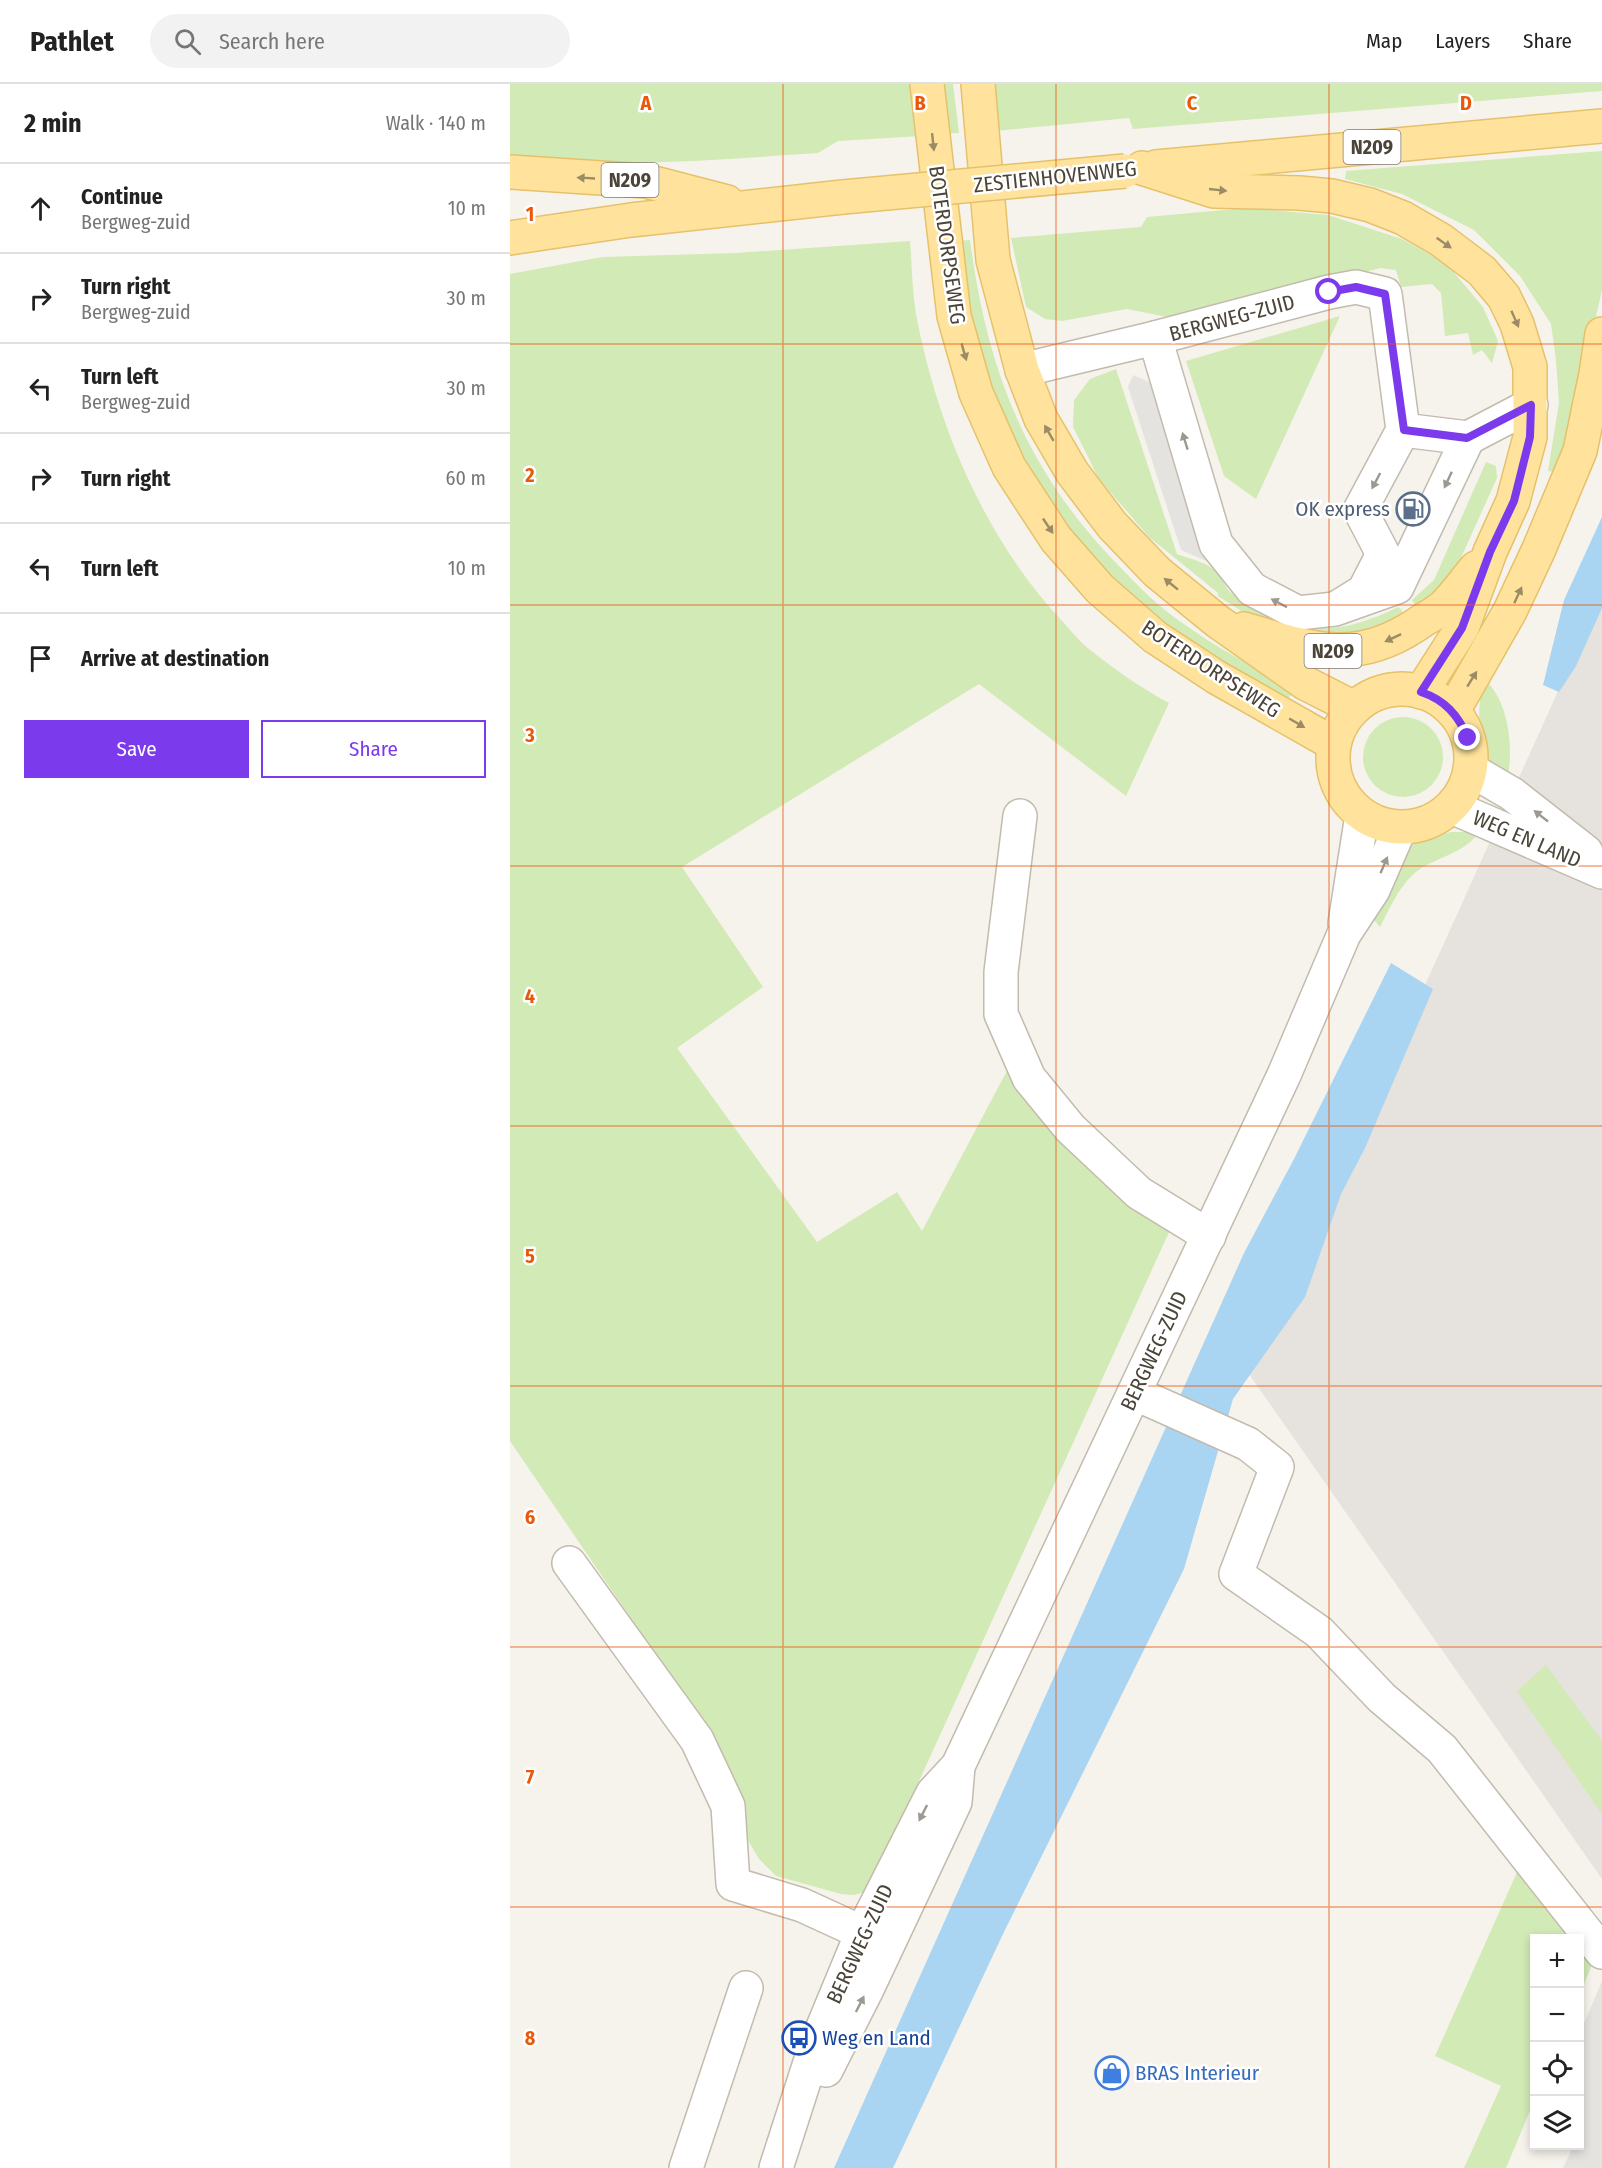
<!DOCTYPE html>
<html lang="en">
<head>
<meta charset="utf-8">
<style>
  body { margin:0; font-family:"Fira Sans Condensed",sans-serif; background:#f2f2f2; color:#222 }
  .controls { position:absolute; right:18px; bottom:18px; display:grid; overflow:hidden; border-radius:0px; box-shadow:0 3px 9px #0003 }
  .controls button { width:54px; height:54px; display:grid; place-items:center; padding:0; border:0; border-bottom:2px solid #e0e0e0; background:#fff; color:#222; font:30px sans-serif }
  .stop { position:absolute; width:18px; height:18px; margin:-14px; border:4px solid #7c3aed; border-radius:50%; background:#fff }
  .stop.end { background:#7c3aed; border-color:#fff; box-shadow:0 2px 6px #0008 }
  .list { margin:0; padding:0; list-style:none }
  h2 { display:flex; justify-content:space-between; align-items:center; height:78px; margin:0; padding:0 24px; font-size:26px }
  h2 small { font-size:20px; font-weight:400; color:#767676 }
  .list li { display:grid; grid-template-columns:39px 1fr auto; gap:18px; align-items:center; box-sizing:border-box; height:90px; padding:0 24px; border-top:2px solid #e0e0e0 }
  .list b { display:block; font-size:22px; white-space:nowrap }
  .list p { margin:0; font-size:20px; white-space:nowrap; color:#767676 }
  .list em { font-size:20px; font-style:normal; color:#767676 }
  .actions { display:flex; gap:12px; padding:18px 24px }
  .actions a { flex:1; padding:14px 0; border:2px solid #7c3aed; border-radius:0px; text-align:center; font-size:21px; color:#7c3aed }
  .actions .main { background:#7c3aed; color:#fff }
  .icon { flex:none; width:33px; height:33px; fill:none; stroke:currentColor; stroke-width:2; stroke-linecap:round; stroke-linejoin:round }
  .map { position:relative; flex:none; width:1092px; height:2084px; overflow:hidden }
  header { display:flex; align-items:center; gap:36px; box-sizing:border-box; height:84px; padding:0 30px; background:#fff; border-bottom:2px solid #e0e0e0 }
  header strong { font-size:28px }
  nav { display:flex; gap:33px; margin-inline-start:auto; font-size:21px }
  .search { width:420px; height:54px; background:#f2f2f2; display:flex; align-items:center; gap:15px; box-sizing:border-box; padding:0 21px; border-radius:33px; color:#767676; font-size:22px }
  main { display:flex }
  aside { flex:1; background:#fff }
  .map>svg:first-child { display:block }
</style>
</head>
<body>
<header>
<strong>Pathlet</strong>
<div class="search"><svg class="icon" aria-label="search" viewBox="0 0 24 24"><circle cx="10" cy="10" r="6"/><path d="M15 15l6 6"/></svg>Search here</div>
<nav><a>Map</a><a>Layers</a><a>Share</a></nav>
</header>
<main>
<aside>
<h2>2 min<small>Walk · 140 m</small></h2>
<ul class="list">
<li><svg class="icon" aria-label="ahead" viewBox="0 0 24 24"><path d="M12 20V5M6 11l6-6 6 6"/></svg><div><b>Continue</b><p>Bergweg-zuid</p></div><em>10 m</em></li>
<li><svg class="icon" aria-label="right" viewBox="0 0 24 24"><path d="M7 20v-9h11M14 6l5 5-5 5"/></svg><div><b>Turn right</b><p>Bergweg-zuid</p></div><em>30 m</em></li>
<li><svg class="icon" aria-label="left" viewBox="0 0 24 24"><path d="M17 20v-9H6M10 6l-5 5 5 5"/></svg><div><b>Turn left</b><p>Bergweg-zuid</p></div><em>30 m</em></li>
<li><svg class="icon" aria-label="right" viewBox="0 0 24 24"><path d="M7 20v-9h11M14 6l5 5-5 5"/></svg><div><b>Turn right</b></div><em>60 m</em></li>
<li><svg class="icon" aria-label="left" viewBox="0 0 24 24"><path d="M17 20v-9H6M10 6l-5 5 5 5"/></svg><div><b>Turn left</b></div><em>10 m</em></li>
<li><svg class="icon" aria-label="arrive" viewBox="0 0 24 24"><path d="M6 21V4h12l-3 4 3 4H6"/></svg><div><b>Arrive at destination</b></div></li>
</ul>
<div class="actions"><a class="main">Save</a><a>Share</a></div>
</aside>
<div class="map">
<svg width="1092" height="2084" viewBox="0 0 1092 2084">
  <rect width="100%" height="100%" fill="#f6f3ec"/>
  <path fill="#e6e2dd" d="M1092 510V1795L739 1290Z"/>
  <g fill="#d2eab5">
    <path d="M0 0H405L411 52 328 57 308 69C230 74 152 81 73 78 49 76 24 76 0 72Z"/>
    <path d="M428 0H443L449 49 433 50Z"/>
    <path d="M481 0H1092V7L623 45 619 34 486 47Z"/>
    <path d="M1092 67V206L1050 389 1038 387 1049 319 1046 276 1041 240 1010 192 964 146 892 110 835 95 836 87Z"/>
    <path d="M736 124 818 131 892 155 937 180 973 223 988 257 982 279 972 266 963 271 958 249 935 252 931 209 922 200 891 203 886 186 871 184 662 234 617 225 552 237 535 235 516 223 501 154 631 143 637 133Z"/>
    <path d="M460 156C477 286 516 388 610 483 626 500 642 516 660 530 698 559 741 582 784 605L777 618 683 564 574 470 498 354 457 236 446 157Z"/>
    <path d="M400 157C402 181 402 206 406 230 427 341 475 456 554 539 562 548 570 558 579 565 604 585 631 604 659 619L616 712 469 600 172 783 253 903 167 964 307 1158 387 1108 412 1147 499 983 660 1146 359 1807 344 1811 331 1810 266 1792 249 1775 236 1753 154 1583 0 1357V190L92 173 225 169Z"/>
    <path d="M830 232 746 415 714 392 676 277Z"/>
    <path d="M606 285 667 470C680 475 700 479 708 489 713 495 714 502 720 508 727 514 736 519 744 523 794 555 838 548 888 523L891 525 894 532 875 543 819 553 739 532 708 512V509L639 453 589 395 563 343 564 316 580 295Z"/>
    <path d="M976 378 986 382 987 394 944 489 923 511 907 524 902 516 924 496Z"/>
    <path d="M973 599 979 600C999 622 1003 664 998 691 994 689 988 688 985 685 966 666 967 623 973 599Z"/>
    <circle cx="893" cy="673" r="40"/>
    <path d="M941 748H962L967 751C952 769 929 773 910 785 891 798 881 822 870 843L864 836C873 810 880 775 906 759 916 753 930 751 941 748Z"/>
    <path d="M1036 1581 1092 1657V1730L1007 1607Z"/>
    <path d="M1008 1786 1088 1866 1070 1910V1854H1024V2017L996 2084H954L991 2002 925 1972Z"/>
  </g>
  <g fill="#e5e3e0">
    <path d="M623 291 644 300 703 480 671 466 618 303Z"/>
    <path d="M1092 1897V2084H1053L1062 2065 1056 2062H1070V1949Z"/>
  </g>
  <g fill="#a9d4f2">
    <path d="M1092 433V524L1066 582 1049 608 1033 601 1054 516Z"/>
    <path d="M881 879 923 905 855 1064 831 1110 795 1213 723 1315 674 1485 493 1850 383 2084H324L734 1169 784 1075Z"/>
  </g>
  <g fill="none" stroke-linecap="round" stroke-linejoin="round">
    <defs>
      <g id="minor">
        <path d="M512 286 645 254"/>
        <path d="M958 354 1021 321"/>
        <path d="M825 525 887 503 958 354 893 346 875 210 846 203 819 208 645 254 706 460 742 505 788 529 825 525 854 507 873 470 850 426 893 346"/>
        <path d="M961 686 1002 710 1076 768"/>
        <path d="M942 723 1092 788"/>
        <path d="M510 732 491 888V930L519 994 560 1044 629 1109 699 1152"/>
        <path d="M835 839 852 731"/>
        <path d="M624 1309 738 1360 767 1383 726 1490 809 1548 872 1614 932 1665 1092 1868"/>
        <path d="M59 1479 187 1656 218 1722 223 1800 292 1821 377 1860"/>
        <path d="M316 1986 357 1905 445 1718 448 1682"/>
        <path d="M176 2084 236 1904"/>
        <path d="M266 2084 306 1960 352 1849 423 1709 448 1682 774 991 834 850 863 806 890 744"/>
      </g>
      <g id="major">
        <path d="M417 0 444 232 466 309 499 383 546 455 590 505 645 553 706 593 824 660"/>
        <path d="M468 0 483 176 512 286 531 335 562 388 602 441 647 488 707 537 795 599 844 624"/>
        <path d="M646 83 1092 42"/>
        <path d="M632 84 704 107 789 109 822 112 860 121 893 134 931 156 972 187 994 213 1007 240 1020 283V353L1003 417 980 468 952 544 911 608"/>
        <path d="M0 88 136 97 217 118"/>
        <path d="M0 154 121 136 333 113"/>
        <path d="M734 545C800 565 844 582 906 541 914 535 925 530 933 523 945 512 955 497 966 484"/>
        <circle cx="892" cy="674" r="69"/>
        <path d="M943 627 1000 527 1029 465 1070 367 1086 290 1092 250"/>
      </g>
    </defs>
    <use href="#minor" stroke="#c2bbae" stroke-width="36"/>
    <use href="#major" stroke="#e6c16a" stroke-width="36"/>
    <use href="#minor" stroke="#fff" stroke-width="33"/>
    <use href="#major" stroke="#ffe39c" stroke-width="33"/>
    <defs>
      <path id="major-bridge" d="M333 113 615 87"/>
    </defs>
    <use href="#major-bridge" stroke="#e6c16a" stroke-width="36" stroke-linecap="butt"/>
    <use href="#major-bridge" stroke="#ffe39c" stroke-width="33"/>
  </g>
  <defs><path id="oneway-solid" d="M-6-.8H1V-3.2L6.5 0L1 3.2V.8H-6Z" transform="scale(1.5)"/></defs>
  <g fill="#9c8c66">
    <use href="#oneway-solid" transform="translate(423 58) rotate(84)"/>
    <use href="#oneway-solid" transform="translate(76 94) rotate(-177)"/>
    <use href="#oneway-solid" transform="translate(708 106) rotate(6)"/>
    <use href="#oneway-solid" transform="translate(934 159) rotate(35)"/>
    <use href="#oneway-solid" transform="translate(1005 235) rotate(66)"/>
    <use href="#oneway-solid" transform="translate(454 268) rotate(74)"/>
    <use href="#oneway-solid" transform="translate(539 349) rotate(-120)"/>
    <use href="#oneway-solid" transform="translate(538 442) rotate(56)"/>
    <use href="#oneway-solid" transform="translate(661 500) rotate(-141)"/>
    <use href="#oneway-solid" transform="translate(1008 511) rotate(-65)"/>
    <use href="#oneway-solid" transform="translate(883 554) rotate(155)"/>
    <use href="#oneway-solid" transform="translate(962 595) rotate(-58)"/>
    <use href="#oneway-solid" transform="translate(787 639) rotate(30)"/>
  </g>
  <g fill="#9c9892">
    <use href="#oneway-solid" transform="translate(675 357) rotate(-107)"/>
    <use href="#oneway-solid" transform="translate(938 396) rotate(115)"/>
    <use href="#oneway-solid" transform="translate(866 397) rotate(118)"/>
    <use href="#oneway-solid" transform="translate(769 519) rotate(-152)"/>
    <use href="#oneway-solid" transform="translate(1031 732) rotate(-142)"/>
    <use href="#oneway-solid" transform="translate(874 781) rotate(-67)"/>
    <use href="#oneway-solid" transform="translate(413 1729) rotate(117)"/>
    <use href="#oneway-solid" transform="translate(350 1920) rotate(-63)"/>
  </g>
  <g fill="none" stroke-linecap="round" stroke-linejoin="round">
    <path stroke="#7c3aed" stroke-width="8" d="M819 208 846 203 875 210 894 346 957 354 1021 321 1020 353 1004 417 980 468 952 544 911 608C935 616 948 631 958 654"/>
  </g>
  <path fill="none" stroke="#e8590c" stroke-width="1.5" stroke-opacity="0.55" d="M273 0V2084M546 0V2084M819 0V2084M0 260H1092M0 521H1092M0 782H1092M0 1042H1092M0 1302H1092M0 1563H1092M0 1823H1092"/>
  <defs>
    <symbol id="fuel-ring" viewBox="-11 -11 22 22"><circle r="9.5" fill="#fff" stroke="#5c6f8a" stroke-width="1.5"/><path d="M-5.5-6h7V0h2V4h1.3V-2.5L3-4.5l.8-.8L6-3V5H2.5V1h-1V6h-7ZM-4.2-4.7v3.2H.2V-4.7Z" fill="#5c6f8a"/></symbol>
    <symbol id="bus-ring" viewBox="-11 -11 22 22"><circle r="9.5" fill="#fff" stroke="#1a4fb4" stroke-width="1.5"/><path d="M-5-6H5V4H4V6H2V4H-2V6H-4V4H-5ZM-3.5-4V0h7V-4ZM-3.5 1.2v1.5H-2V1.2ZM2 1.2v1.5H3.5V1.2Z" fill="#1a4fb4"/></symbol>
    <symbol id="shop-ring" viewBox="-11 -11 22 22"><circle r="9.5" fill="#fff" stroke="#3f7fe0" stroke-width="1.5"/><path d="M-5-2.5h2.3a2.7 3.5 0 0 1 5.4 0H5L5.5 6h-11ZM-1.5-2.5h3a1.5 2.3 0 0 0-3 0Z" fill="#3f7fe0"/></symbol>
  </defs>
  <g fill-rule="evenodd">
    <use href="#fuel-ring" x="884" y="406" width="38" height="38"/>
    <use href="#bus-ring" x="270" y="1935" width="38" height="38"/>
    <use href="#shop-ring" x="583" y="1970" width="38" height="38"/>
  </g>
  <g text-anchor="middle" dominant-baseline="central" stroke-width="5" stroke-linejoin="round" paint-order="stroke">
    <g fill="#fff" stroke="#817c74" stroke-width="1.5">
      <rect x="833.5" y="46" width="57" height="34" rx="4.5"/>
      <rect x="91.5" y="79" width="57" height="34" rx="4.5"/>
      <rect x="794.5" y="550" width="57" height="34" rx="4.5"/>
    </g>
    <g font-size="20" font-weight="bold" fill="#4b4439">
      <text x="862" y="63">N209</text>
      <text x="120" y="96">N209</text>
      <text x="823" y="567">N209</text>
    </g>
    <g font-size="21" fill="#4b4439" stroke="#fff">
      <text transform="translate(545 93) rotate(-6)">ZESTIENHOVENWEG</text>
      <text transform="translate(437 161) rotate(82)">BOTERDORPSEWEG</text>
      <text transform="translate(722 234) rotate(-15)">BERGWEG-ZUID</text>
      <text transform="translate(701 585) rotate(33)">BOTERDORPSEWEG</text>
      <text transform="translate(1017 755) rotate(23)">WEG EN LAND</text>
      <text transform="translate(644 1267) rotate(-65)">BERGWEG-ZUID</text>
      <text transform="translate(350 1860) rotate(-65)">BERGWEG-ZUID</text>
    </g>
    <g font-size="21" fill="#4e5e75" stroke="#fff" text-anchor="end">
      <text x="880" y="425">OK express</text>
    </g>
    <g font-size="21" fill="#164399" stroke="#fff" text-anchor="start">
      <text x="312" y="1954">Weg en Land</text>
    </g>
    <g font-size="21" fill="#366cbe" stroke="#fff" text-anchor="start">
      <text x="625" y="1989">BRAS Interieur</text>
    </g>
  </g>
  <g font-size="20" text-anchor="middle" font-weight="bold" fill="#e8590c" stroke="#fff" stroke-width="5" stroke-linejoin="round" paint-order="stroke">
    <text x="136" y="26">A</text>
    <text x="410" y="26">B</text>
    <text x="682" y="26">C</text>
    <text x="956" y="26">D</text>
    <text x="20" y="137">1</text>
    <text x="20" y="398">2</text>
    <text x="20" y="658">3</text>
    <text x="20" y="919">4</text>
    <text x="20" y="1179">5</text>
    <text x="20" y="1440">6</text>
    <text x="20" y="1700">7</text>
    <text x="20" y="1961">8</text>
  </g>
</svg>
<div class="controls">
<button>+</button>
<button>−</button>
<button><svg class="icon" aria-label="locate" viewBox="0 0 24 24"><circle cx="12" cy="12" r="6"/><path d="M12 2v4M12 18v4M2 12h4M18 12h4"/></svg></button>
<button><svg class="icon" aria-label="layers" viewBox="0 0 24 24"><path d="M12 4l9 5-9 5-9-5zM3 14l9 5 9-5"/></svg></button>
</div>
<div class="stop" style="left:819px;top:208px"></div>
<div class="stop end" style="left:958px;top:654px"></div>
</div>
</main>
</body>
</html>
